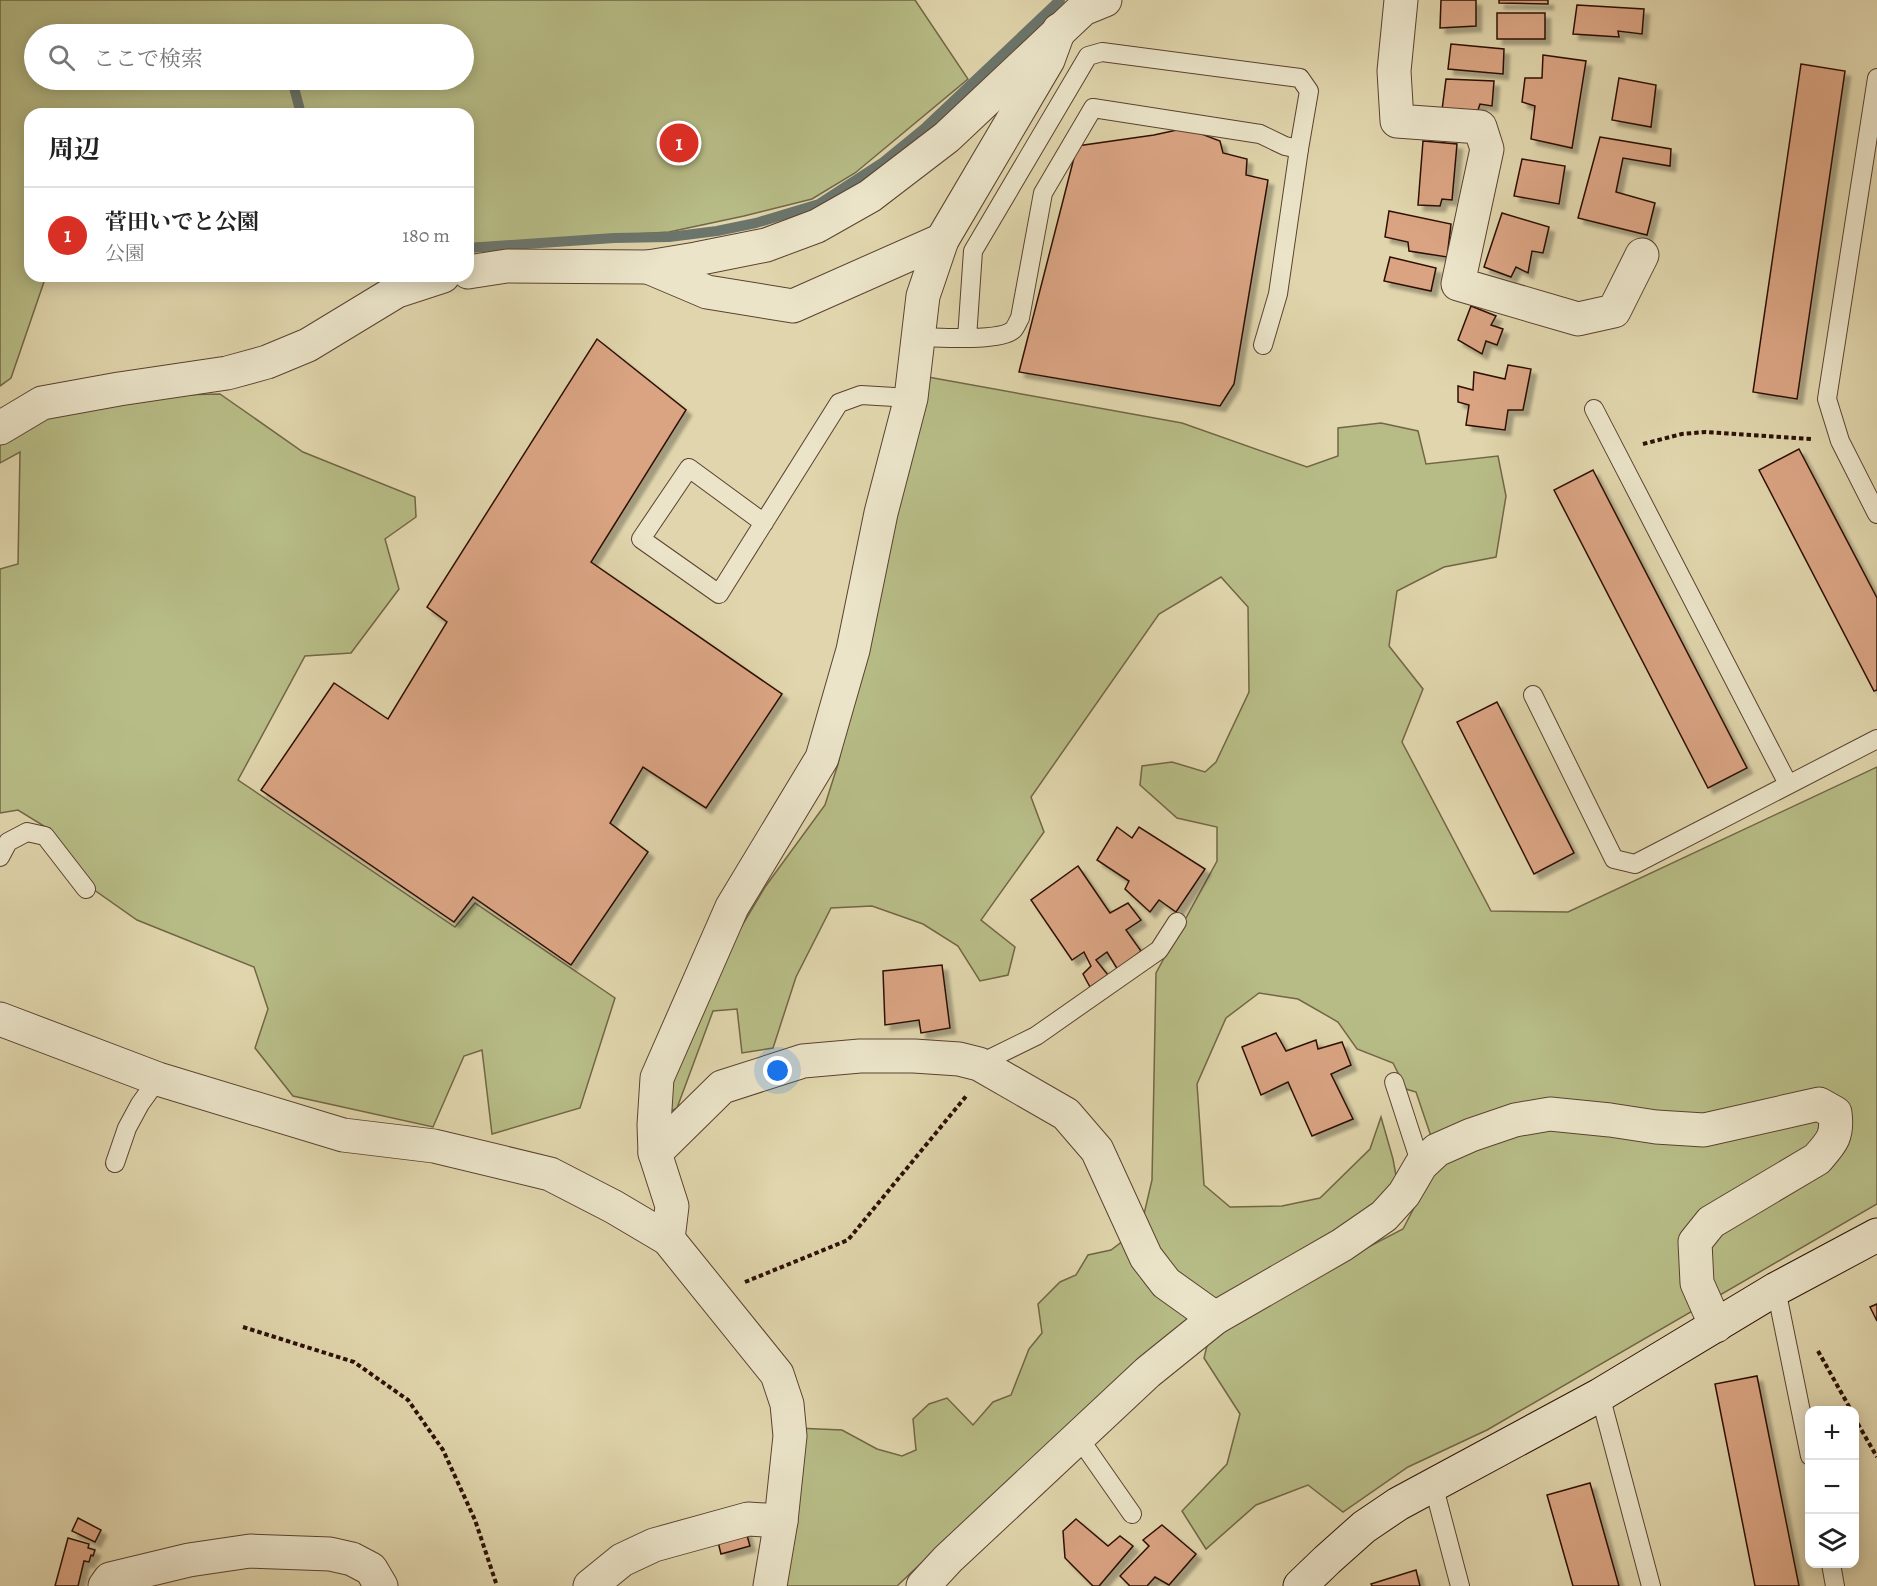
<!DOCTYPE html>
<html lang="ja">
<head>
<meta charset="utf-8">
<style>
  body { margin:0; font-family:Alegreya,"Noto Serif JP",serif; background:#f6f6f6; color:#222 }
  .controls { position:absolute; right:18px; bottom:18px; display:grid; overflow:hidden; border-radius:12px; box-shadow:0 3px 15px #0003 }
  .controls button { width:54px; height:54px; display:grid; place-items:center; padding:0; border:0; border-bottom:2px solid #e0e0e0; background:#fff; color:#222; font:30px sans-serif }
  .you { position:absolute; left:778px; top:1071px; width:21px; height:21px; margin:-15px; border:4px solid #fff; border-radius:50%; background:#1a73e8; box-shadow:0 0 0 9px #1a73e833 }
  .badge { display:grid; place-items:center; width:39px; height:39px; border-radius:50%; background:#d93025; color:#fff; font-size:20px; font-weight:700 }
  .pin { position:absolute; translate:-50% -50%; border:3px solid #fff; box-shadow:0 2px 6px #0006 }
  .list { margin:0; padding:0; list-style:none }
  h2 { display:flex; justify-content:space-between; align-items:center; height:78px; margin:0; padding:0 24px; font-size:26px }
  h2 small { font-size:20px; font-weight:400; color:#767676 }
  .list li { display:grid; grid-template-columns:39px 1fr auto; gap:18px; align-items:center; box-sizing:border-box; height:96px; padding:0 24px; border-top:2px solid #e0e0e0 }
  .list b { display:block; font-size:22px; white-space:nowrap }
  .list p { margin:0; font-size:20px; white-space:nowrap; color:#767676 }
  .list em { font-size:20px; font-style:normal; color:#767676 }
  .icon { flex:none; width:33px; height:33px; fill:none; stroke:currentColor; stroke-width:2; stroke-linecap:round; stroke-linejoin:round }
  .map { position:relative; flex:none; width:1877px; height:1586px; overflow:hidden }
  .search { position:absolute; background:#fff; box-shadow:0 3px 15px #0003; left:24px; top:24px; width:450px; height:66px; display:flex; align-items:center; gap:15px; box-sizing:border-box; padding:0 21px; border-radius:33px; color:#767676; font-size:22px }
  .panel { position:absolute; background:#fff; box-shadow:0 3px 15px #0003; left:24px; top:108px; width:450px; height:174px; border-radius:18px }
  .map>svg:first-child { display:block }
</style>
</head>
<body>
<div class="map">
<svg width="1877" height="1586" viewBox="0 0 1877 1586">
  <defs>
    <filter id="shadow"><feDropShadow dx="5.5" dy="5.5" stdDeviation="1.5" flood-color="#0004"/></filter>
  </defs>
  <rect width="100%" height="100%" fill="#e0d5ac"/>
  <filter id="stains"><feTurbulence type="fractalNoise" baseFrequency=".00333" numOctaves="4"/><feColorMatrix values="0 0 0 0 .2 0 0 0 0 .09 0 0 0 0 .02 0 0 0 .5 -.17"/></filter>
  <radialGradient id="worn" r=".72"><stop offset=".6" stop-color="#630" stop-opacity="0"/><stop offset="1" stop-color="#630" stop-opacity=".3"/></radialGradient>
  <g fill="#b7bc86" stroke="#726646" stroke-width="1.5" fill-rule="evenodd">
    <path d="M0 0H915L968 79 855 173 812 199 744 216 669 232 468 244V114H30V276H46L11 378 0 386ZM464 34V80H34V34Z"/>
    <path d="M928 377 1182 423 1307 467 1338 456V428L1381 423 1418 431 1426 464 1498 456 1506 496 1496 557 1444 567 1397 591 1389 646 1423 689 1402 742 1491 911 1568 912 1877 767V1204L1487 1430 1408 1467 1343 1512 1308 1485 1256 1505 1206 1549 1182 1511 1227 1464 1240 1414 1204 1358 1211 1329 1403 1229 1439 1160 1416 1092 1406 1089 1393 1063 1357 1049 1338 1022 1298 999 1259 993 1226 1018 1197 1084 1204 1185 1230 1207 1282 1206 1320 1198 1370 1149 1381 1117 1393 1159 1397 1181 1365 1218 1325 1245 1196 1315 1116 1380 897 1586H775C786 1533 794 1482 796 1428L842 1430 877 1449 902 1456 916 1450 913 1419 929 1404 947 1398 973 1425 993 1402 1011 1395 1029 1349 1042 1333 1038 1304 1060 1282 1076 1275 1088 1255 1111 1250 1141 1227 1152 1180 1156 973 1217 861V827L1177 818 1140 785 1142 766 1172 762 1205 772 1216 762 1249 692 1248 607 1221 577 1159 614 1031 797 1044 832 981 920 1015 947 1008 975 980 981 958 946 923 924 872 906 831 908 796 977 773 1048 742 1053 737 1009 713 1011 677 1108 662 1116 678 1050 706 986 765 887 825 805 838 764Z"/>
    <path d="M220 394 303 452 415 497 416 517 385 539 399 589 351 653 305 656 238 780 455 927 475 903 615 998 580 1108 492 1134 482 1050 464 1056 433 1127 293 1096 255 1048 268 1009 254 967 137 920 90 887 44 826 18 810 0 813V569L18 564 20 452 0 463V439L24 420 126 396Z"/>
  </g>
  <g fill="none" stroke-linecap="round" stroke-linejoin="round">
    <g stroke="#6b756c" stroke-width="10">
      <path d="M277 33 278 34"/>
      <path d="M292 80 301 114"/>
      <path d="M468 248 614 238 669 237 717 231 756 223 819 204 882 163 926 127 1060 0"/>
    </g>
  </g>
  <g fill="#daa483" stroke="#2d1106" stroke-width="1.5" filter="url(#shadow)">
    <path d="M1441 0H1476V26L1440 28Z"/>
    <path d="M1499 0H1548V4L1499 3Z"/>
    <path d="M1577 5 1644 9 1642 34 1618 31 1619 37 1573 34Z"/>
    <rect x="1497" y="13" width="48" height="26"/>
    <path d="M1451 44 1504 49 1503 74 1448 69Z"/>
    <path d="M1543 55 1586 61 1572 148 1531 139 1535 106 1522 102 1525 78H1542Z"/>
    <path d="M1801 64 1845 71 1797 399 1753 392Z"/>
    <path d="M1619 78 1656 85 1651 127 1612 120Z"/>
    <path d="M1446 79 1494 81 1492 106 1480 104 1477 113 1442 110Z"/>
    <path d="M1186 128 1220 141 1223 153 1247 159 1246 175 1268 180 1234 384 1220 406 1019 372 1077 146 1154 135Z"/>
    <path d="M1600 137 1671 149 1670 166 1623 158 1616 192 1655 203 1647 235 1578 218Z"/>
    <path d="M1423 141 1457 144 1452 200 1442 199 1440 206 1418 205Z"/>
    <path d="M1522 159 1565 166 1559 204 1514 196Z"/>
    <path d="M1389 211 1451 224 1447 257 1409 251 1408 242 1385 237Z"/>
    <path d="M1502 213 1549 227 1543 253 1532 251 1528 273 1516 267 1511 277 1484 267Z"/>
    <path d="M1390 257 1436 268 1431 291 1384 281Z"/>
    <path d="M1471 306 1496 316 1491 325 1503 329 1497 345 1486 341 1482 354 1458 340Z"/>
    <path d="M597 339 686 410 591 562 782 694 706 808 643 767 610 823 648 852 571 965 473 897 454 922 261 790 334 683 388 719 447 622 427 607Z"/>
    <path d="M1508 365 1531 369 1523 410H1508L1505 430 1466 425 1469 405 1458 402V386L1473 390 1474 372 1505 379Z"/>
    <path d="M1799 449 1877 598V690L1874 691 1759 470Z"/>
    <path d="M1593 470 1747 768 1708 788 1554 490Z"/>
    <path d="M1497 702 1574 853 1534 874 1457 722Z"/>
    <path d="M1117 827 1132 838 1139 827 1205 869 1176 912 1159 900 1150 912 1125 889 1129 881 1097 860Z"/>
    <path d="M1078 866 1110 913 1128 903 1141 920 1126 930 1141 951 1118 970 1107 952 1096 960 1108 975 1090 987 1083 974 1091 966 1084 952 1072 960 1031 900Z"/>
    <path d="M942 965 950 1028 921 1033 919 1020 885 1025 883 971Z"/>
    <path d="M1276 1033 1286 1051 1316 1040 1318 1049 1342 1042 1351 1065 1331 1074 1353 1119 1312 1136 1288 1082 1261 1095 1242 1047Z"/>
    <path d="M1877 1304V1321L1870 1307Z"/>
    <path d="M1757 1376 1799 1586H1755L1715 1384Z"/>
    <path d="M1590 1483 1619 1586H1573L1547 1495Z"/>
    <path d="M78 1518 101 1530 95 1542 72 1531Z"/>
    <path d="M1076 1519 1108 1546 1120 1536 1133 1546 1099 1586H1093L1065 1558 1063 1531Z"/>
    <path d="M744 1525 750 1546 721 1554 716 1534Z"/>
    <path d="M1162 1525 1196 1554 1169 1585 1155 1577 1147 1586H1130L1120 1576 1149 1546 1143 1540Z"/>
    <path d="M68 1538 89 1544 88 1548 95 1550 93 1556 91 1555 89 1562 84 1561 78 1586H55Z"/>
    <path d="M1416 1570 1420 1586H1372L1371 1584Z"/>
  </g>
  <g fill="none" stroke-linecap="round" stroke-linejoin="round">
    <defs>
      <g id="lane">
        <path d="M1877 78 1827 399 1840 441 1877 514"/>
        <path d="M919 337C938 337 999 342 1013 330 1016 327 1018 321 1020 318L1043 193 1093 108 1260 134 1285 146 1299 149 1309 91 1300 78 1102 52 1088 56 973 251 967 338"/>
        <path d="M1263 345 1278 294 1299 149"/>
        <path d="M1594 409 1788 784"/>
        <path d="M764 523 689 468 641 539 719 594 839 403 861 395 911 398"/>
        <path d="M1533 695 1614 859 1635 864 1877 739"/>
        <path d="M0 857 8 842 27 832 45 836 86 889"/>
        <path d="M979 1064 1036 1036 1159 950 1177 922"/>
        <path d="M1394 1082 1421 1165"/>
        <path d="M115 1163 127 1128 140 1104 158 1079"/>
        <path d="M1776 1289 1810 1456"/>
        <path d="M1600 1395 1651 1586"/>
        <path d="M1079 1438 1132 1514"/>
        <path d="M1433 1484 1460 1586"/>
        <path d="M1831 1564 1835 1586"/>
      </g>
      <g id="street">
        <path d="M1401 0 1394 71 1397 121 1480 127 1487 149 1458 284 1578 319 1614 311 1642 255"/>
        <path d="M648 267 707 292 793 306 942 240"/>
        <path d="M468 272 507 266 648 267 696 259 766 245 817 226 870 196 947 137 1083 9 1105 0"/>
        <path d="M0 428 42 403 119 389 227 373 267 362 308 345 397 291 443 276"/>
        <path d="M0 1019 158 1079 343 1135 434 1146 550 1174 614 1207 668 1239 777 1374 787 1404 790 1436 781 1521 770 1586"/>
        <path d="M655 1153 722 1087 803 1061 860 1056H914L959 1059 979 1064 1066 1114 1097 1150 1146 1257 1166 1283 1215 1318"/>
        <path d="M668 1239 672 1206 655 1153 654 1125 657 1078 732 907 822 758 853 650 881 513 911 398 923 296 942 240 1048 60 1059 30"/>
        <path d="M105 1586 110 1579 189 1560 250 1551 330 1554 352 1559 371 1569 381 1586"/>
        <path d="M590 1586 622 1560 654 1545 748 1519 781 1521"/>
        <path d="M923 1586 948 1559 1148 1372 1215 1318 1342 1245 1384 1216 1404 1194 1421 1165 1437 1150 1471 1135 1515 1120 1550 1114 1610 1120 1656 1127 1704 1130 1819 1104 1835 1113C1838 1136 1832 1142 1817 1159L1711 1222 1695 1242 1697 1283 1716 1326"/>
      </g>
      <path id="secondary" d="M1300 1586 1327 1560 1364 1527 1398 1504 1600 1395 1776 1289 1877 1235"/>
    </defs>
    <use href="#lane" stroke="#5a4230" stroke-width="20"/>
    <use href="#street" stroke="#5a4230" stroke-width="35"/>
    <use href="#secondary" stroke="#2d1106" stroke-width="35"/>
    <g stroke="#2d1106" stroke-width="4" stroke-dasharray="4.5 3" stroke-linecap="butt">
      <path d="M1643 444 1682 434 1706 432 1811 439"/>
      <path d="M745 1282 848 1240 967 1095"/>
      <path d="M243 1327 354 1362 408 1400 443 1450 475 1520 497 1586"/>
      <path d="M1818 1351 1851 1410"/>
      <path d="M1854 1417 1877 1457"/>
    </g>
    <use href="#lane" stroke="#ebe4c9" stroke-width="18"/>
    <use href="#street" stroke="#ebe4c9" stroke-width="33"/>
    <use href="#secondary" stroke="#ebe4c9" stroke-width="33"/>
  </g>
  <rect width="100%" height="100%" filter="url(#stains)"/>
  <rect width="100%" height="100%" fill="url(#worn)"/>
</svg>
<div class="controls">
<button>+</button>
<button>−</button>
<button><svg class="icon" aria-label="layers" viewBox="0 0 24 24"><path d="M12 4l9 5-9 5-9-5zM3 14l9 5 9-5"/></svg></button>
</div>
<div class="you"></div>
<div class="pin badge" style="left:679px;top:143px">1</div>
<div class="search"><svg class="icon" aria-label="search" viewBox="0 0 24 24"><circle cx="10" cy="10" r="6"/><path d="M15 15l6 6"/></svg>ここで検索</div>
<section class="panel">
<h2>周辺<small></small></h2>
<ul class="list">
<li><span class="badge">1</span><div><b>菅田いでと公園</b><p>公園</p></div><em>180 m</em></li>
</ul>
</section>
</div>
</body>
</html>
